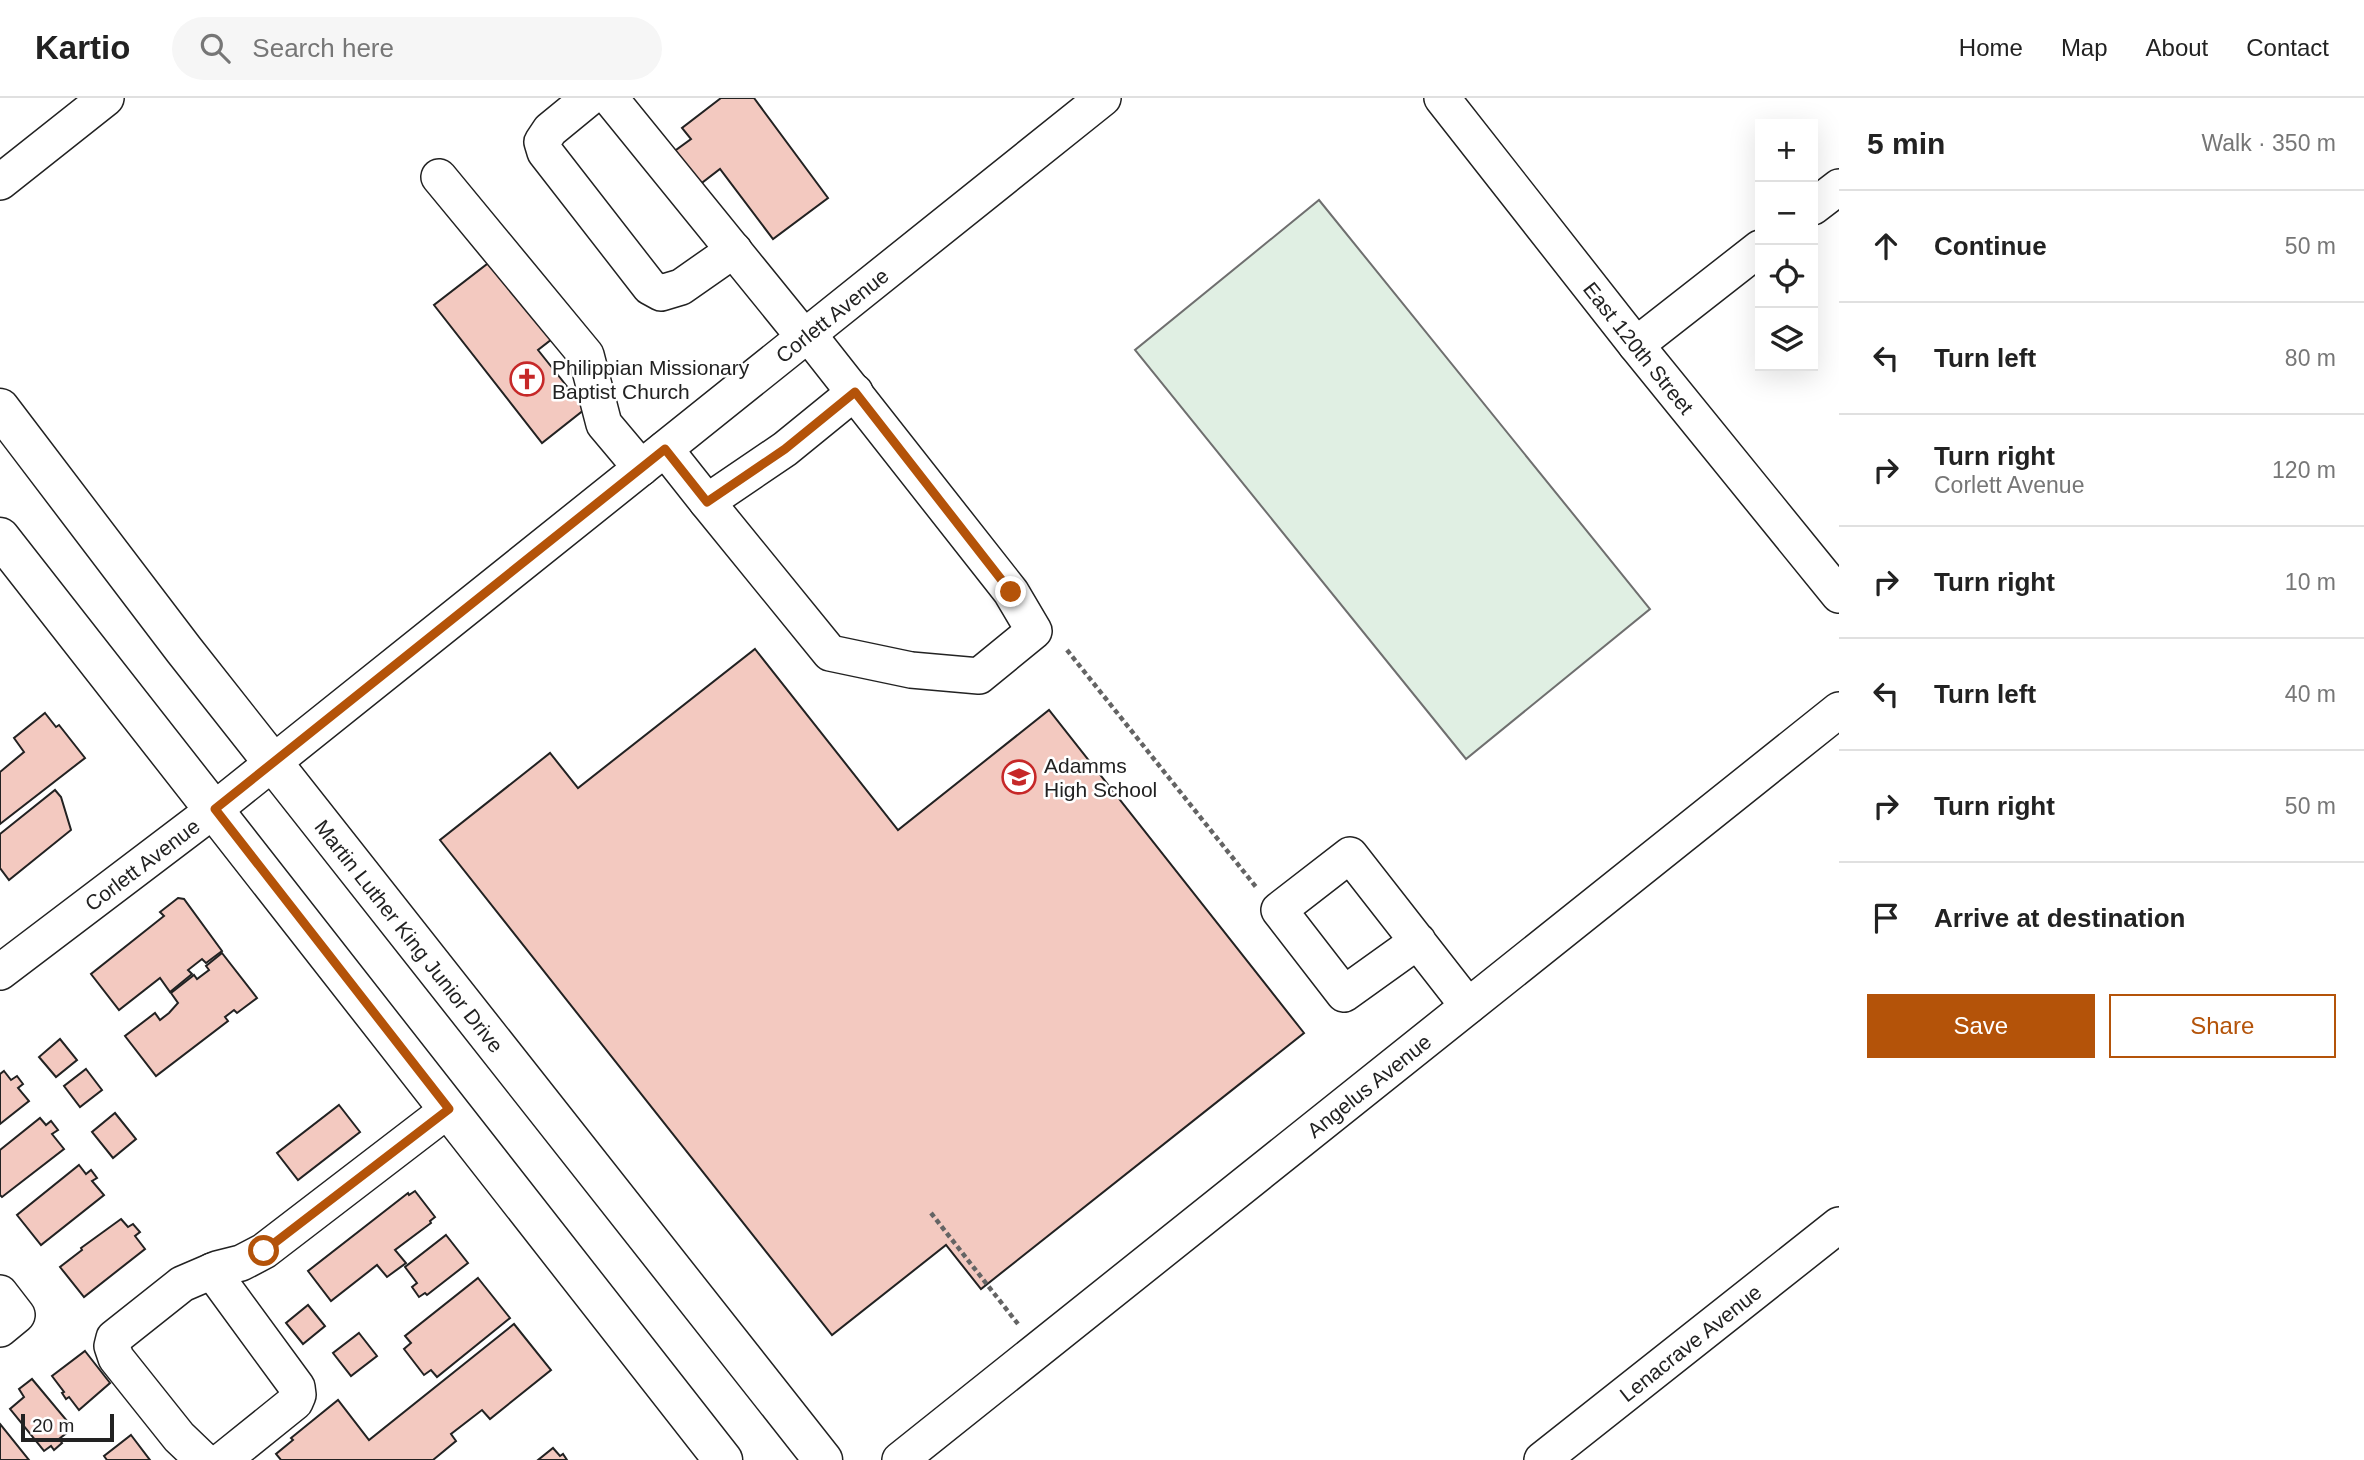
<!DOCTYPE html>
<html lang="en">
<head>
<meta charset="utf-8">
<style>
  body { margin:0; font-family:Helvetica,sans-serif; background:#f6f6f6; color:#222 }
  .controls { position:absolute; right:21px; top:21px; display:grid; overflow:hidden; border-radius:0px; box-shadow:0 7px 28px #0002 }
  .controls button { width:63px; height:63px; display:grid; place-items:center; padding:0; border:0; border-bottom:2px solid #e0e0e0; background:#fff; color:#222; font:35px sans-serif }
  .scale { position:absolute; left:21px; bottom:18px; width:93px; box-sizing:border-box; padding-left:7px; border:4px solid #222; border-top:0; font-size:19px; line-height:24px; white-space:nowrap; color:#222; -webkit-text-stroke:5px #fff; paint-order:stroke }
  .stop { position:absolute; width:21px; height:21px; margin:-16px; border:5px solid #b45309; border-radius:50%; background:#fff }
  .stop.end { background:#b45309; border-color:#fff; box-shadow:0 2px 7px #0008 }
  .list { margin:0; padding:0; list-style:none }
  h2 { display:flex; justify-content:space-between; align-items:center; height:91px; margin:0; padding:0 28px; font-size:30px }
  h2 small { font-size:23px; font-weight:400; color:#767676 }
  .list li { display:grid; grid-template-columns:46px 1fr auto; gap:21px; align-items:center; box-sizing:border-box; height:112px; padding:0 28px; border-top:2px solid #e0e0e0 }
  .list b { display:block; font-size:26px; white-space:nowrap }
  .list p { margin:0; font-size:23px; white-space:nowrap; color:#767676 }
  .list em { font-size:23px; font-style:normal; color:#767676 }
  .actions { display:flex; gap:14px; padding:21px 28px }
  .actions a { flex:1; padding:16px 0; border:2px solid #b45309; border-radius:0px; text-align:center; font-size:24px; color:#b45309 }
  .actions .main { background:#b45309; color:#fff }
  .icon { flex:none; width:38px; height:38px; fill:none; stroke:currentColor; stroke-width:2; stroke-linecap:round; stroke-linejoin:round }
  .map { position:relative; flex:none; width:1839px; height:1362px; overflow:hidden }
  header { display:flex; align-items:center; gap:42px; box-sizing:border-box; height:98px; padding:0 35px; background:#fff; border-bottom:2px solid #e0e0e0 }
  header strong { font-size:33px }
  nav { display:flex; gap:38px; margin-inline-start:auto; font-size:24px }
  .search { width:490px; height:63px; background:#f6f6f6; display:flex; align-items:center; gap:18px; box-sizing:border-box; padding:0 24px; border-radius:38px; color:#767676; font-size:26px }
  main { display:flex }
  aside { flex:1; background:#fff }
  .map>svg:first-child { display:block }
</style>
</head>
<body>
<header>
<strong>Kartio</strong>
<div class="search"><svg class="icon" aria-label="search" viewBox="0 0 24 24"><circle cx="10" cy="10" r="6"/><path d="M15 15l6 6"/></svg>Search here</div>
<nav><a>Home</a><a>Map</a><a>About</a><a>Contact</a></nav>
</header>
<main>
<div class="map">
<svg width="1839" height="1362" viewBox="0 0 1839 1362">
  <rect width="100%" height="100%" fill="#fff"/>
  <path fill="#e0efe3" stroke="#6f6f6f" stroke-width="2" d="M1319 102 1650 511 1466 661 1135 252Z"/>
  <g fill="#f3c9c0" stroke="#222" stroke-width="2">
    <path d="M721 0H754L828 100 773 141 720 71 690 94 665 60 691 41 682 30Z"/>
    <path d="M491 163 552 241 538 252 585 311 542 345 434 207Z"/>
    <path d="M755 551 898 732 1049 612 1304 935 981 1191 946 1147 832 1237 440 742 550 655 578 690Z"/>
    <path d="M45 615 56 629 59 627 85 660 0 726V674L24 654 14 640Z"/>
    <path d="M55 692 61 699 71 732 9 782 0 770V736Z"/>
    <path d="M178 800 184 801 222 853 206 865 202 861 188 872 192 876 170 894 160 880 119 912 91 876 164 818 160 814Z"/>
    <path d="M222 855 257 900 237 915 234 912 225 919 228 923 156 978 125 938 155 915 160 922 169 915 178 905 171 895 194 877 197 881 209 872 206 868Z"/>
    <path d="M60 941 77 962 56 979 39 959Z"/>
    <path d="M86 971 102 992 80 1009 64 988Z"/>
    <path d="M4 973 11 982 17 978 23 986 18 990 29 1003 0 1026V976Z"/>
    <path d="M339 1007 360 1034 298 1082 277 1055Z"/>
    <path d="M115 1015 136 1041 113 1060 92 1034Z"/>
    <path d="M40 1020 46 1027 51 1023 58 1032 52 1036 64 1051 2 1099 0 1097V1052Z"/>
    <path d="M79 1067 86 1076 91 1072 97 1080 92 1083 104 1097 41 1147 17 1117Z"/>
    <path d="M415 1093 435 1119 430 1123 431 1125 395 1152 406 1165 387 1179 377 1167 331 1203 308 1173 408 1095 409 1097Z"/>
    <path d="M121 1121 128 1129 133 1126 140 1134 135 1138 145 1151 84 1199 60 1169 82 1152 81 1150Z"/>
    <path d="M446 1137 468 1165 427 1197 425 1195 419 1199 412 1189 417 1185 405 1169Z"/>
    <path d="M478 1180 510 1220 437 1279 431 1272 424 1277 404 1251 411 1245 405 1238Z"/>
    <path d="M308 1207 325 1228 303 1246 286 1225Z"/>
    <path d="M514 1226 551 1272 490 1321 482 1312 451 1336 456 1343 433 1362H281L276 1356 293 1342 291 1340 338 1302 369 1342Z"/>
    <path d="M359 1235 377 1258 351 1278 333 1255Z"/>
    <path d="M85 1253 110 1285 79 1312 69 1299 66 1301 62 1295 64 1294 52 1278Z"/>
    <path d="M32 1281 73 1330 59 1341 62 1345 54 1352 51 1348 44 1353 10 1311 24 1299 19 1291Z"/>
    <path d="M0 1326 29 1362H0Z"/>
    <path d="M131 1337 150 1362H107L104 1358Z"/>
    <path d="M553 1350 560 1358 563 1356 567 1362H538Z"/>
  </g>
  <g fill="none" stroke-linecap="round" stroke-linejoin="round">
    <defs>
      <g id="minor">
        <path d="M589 0 550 32 542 44 545 54 650 189 661 195 681 189 734 152"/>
        <path d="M610 0 804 239"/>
        <path id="s1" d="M1442 0 1636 247 1839 497"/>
        <path d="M439 79 586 257 604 326 641 370"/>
        <path d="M0 84 106 0"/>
        <path d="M1813 109 1839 89"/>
        <path d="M1636 247 1760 150"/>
        <path d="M665 351 707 404 785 351 855 294"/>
        <path d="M707 404 830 555 911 572 979 578 1034 533 1011 494 808 236"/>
        <path d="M1418 843 1344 896 1279 812 1350 757 1468 908"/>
        <path id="s2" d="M0 874 215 711 1103 0"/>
        <path d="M212 1173 297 1289 298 1297 295 1304 223 1362"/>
        <path d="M0 1195 17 1217 0 1231"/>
        <path d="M203 1362 179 1339 116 1260 112 1248 114 1240 182 1186 217 1171 241 1165 264 1153 449 1011"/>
        <path id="s3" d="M900 1362 1839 612"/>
        <path id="s4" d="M1542 1362 1839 1127"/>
      </g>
      <g id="major">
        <path id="s5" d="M0 310 184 552 823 1362"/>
        <path d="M0 439 723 1362"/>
      </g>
    </defs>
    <use href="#minor" stroke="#222" stroke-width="38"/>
    <use href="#major" stroke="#222" stroke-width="41"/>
    <g stroke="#646464" stroke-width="4.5" stroke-dasharray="5 3.5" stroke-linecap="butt">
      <path d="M1067 552 1256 789"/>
      <path d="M931 1115 1018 1226"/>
    </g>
    <use href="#minor" stroke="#fff" stroke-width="35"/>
    <use href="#major" stroke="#fff" stroke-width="38"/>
  </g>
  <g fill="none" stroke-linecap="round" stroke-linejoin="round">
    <path stroke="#b45309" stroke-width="9" d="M264 1153 449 1011 215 711 665 351 707 404 785 351 855 294 1011 494"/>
  </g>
  <defs>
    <symbol id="church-ring" viewBox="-11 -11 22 22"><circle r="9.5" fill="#fff" stroke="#c62828" stroke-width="1.5"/><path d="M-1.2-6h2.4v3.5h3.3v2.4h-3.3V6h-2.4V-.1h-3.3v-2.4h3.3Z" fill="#c62828"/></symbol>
    <symbol id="school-ring" viewBox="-11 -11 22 22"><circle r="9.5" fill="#fff" stroke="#c62828" stroke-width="1.5"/><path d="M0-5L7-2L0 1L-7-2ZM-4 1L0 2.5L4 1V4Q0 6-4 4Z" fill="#c62828"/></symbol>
  </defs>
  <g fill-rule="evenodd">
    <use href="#church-ring" x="508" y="262" width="38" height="38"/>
    <use href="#school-ring" x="1000" y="660" width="38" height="38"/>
  </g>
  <g text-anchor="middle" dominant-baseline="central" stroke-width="5" stroke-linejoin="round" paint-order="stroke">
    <g font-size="21" fill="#222" stroke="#fff">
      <text stroke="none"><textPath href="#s2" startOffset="1060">Corlett Avenue</textPath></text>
      <text stroke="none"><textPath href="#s1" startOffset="318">East 120th Street</textPath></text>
      <text stroke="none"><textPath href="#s2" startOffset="178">Corlett Avenue</textPath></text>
      <text stroke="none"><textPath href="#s5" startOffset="668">Martin Luther King Junior Drive</textPath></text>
      <text stroke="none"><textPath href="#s3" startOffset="600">Angelus Avenue</textPath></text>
      <text stroke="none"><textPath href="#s4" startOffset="189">Lenacrave Avenue</textPath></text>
    </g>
    <g font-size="21" fill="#222" stroke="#fff" text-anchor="start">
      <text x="552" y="269">Philippian Missionary<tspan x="552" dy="24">Baptist Church</tspan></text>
      <text x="1044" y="667">Adamms<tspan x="1044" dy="24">High School</tspan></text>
    </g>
  </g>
</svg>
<div class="controls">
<button>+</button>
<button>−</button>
<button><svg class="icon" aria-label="locate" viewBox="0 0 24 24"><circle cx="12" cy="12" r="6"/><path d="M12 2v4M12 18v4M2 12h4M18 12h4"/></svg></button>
<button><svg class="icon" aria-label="layers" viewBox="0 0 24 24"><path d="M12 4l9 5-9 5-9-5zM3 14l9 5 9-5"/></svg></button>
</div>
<div class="scale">20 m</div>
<div class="stop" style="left:264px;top:1153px"></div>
<div class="stop end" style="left:1011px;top:494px"></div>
</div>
<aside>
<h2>5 min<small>Walk · 350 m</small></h2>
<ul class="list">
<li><svg class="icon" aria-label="ahead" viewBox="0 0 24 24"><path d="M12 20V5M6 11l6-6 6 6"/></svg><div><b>Continue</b></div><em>50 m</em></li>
<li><svg class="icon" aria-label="left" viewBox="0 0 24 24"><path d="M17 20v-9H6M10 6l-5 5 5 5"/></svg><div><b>Turn left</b></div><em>80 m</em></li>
<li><svg class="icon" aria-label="right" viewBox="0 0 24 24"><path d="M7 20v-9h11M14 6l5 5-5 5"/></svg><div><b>Turn right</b><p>Corlett Avenue</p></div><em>120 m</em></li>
<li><svg class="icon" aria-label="right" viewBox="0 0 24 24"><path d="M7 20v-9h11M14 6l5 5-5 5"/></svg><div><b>Turn right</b></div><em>10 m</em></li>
<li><svg class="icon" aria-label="left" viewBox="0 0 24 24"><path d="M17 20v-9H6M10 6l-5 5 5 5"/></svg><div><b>Turn left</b></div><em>40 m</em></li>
<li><svg class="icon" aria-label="right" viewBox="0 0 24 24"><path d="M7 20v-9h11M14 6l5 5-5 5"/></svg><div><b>Turn right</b></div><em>50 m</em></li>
<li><svg class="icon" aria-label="arrive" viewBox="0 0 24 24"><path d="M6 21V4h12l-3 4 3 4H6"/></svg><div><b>Arrive at destination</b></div></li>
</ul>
<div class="actions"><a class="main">Save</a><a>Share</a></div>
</aside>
</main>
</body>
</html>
